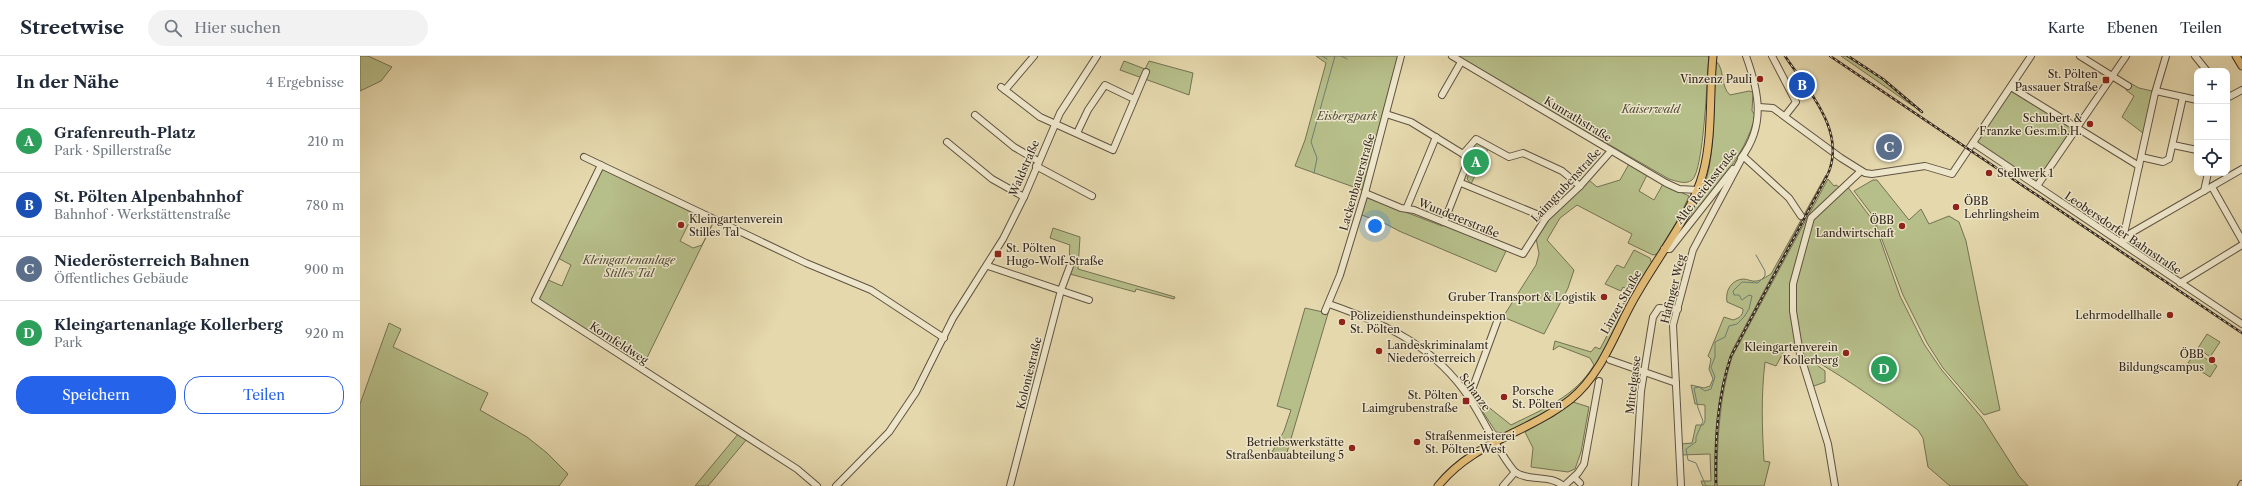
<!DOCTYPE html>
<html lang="de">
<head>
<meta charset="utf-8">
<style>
  body { margin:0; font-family:"Libre Caslon Text",serif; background:#f2f2f3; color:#1f2937 }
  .controls { position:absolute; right:12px; top:12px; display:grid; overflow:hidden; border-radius:8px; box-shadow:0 4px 16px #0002 }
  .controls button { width:36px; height:36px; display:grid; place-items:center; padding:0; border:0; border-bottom:1px solid #e0e1e3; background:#fff; color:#1f2937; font:20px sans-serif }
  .you { position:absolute; left:1015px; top:170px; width:14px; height:14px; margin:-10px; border:3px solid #fff; border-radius:50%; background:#1a73e8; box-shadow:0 0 0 6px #1a73e833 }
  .badge { display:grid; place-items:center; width:26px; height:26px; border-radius:50%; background:#2563eb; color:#fff; font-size:13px; font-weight:700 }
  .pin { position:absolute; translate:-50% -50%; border:2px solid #fff; box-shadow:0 1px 4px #0006 }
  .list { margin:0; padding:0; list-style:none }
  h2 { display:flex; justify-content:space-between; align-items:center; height:52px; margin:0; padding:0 16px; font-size:17px }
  h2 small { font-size:13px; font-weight:400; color:#747a83 }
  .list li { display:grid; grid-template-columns:26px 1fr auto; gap:12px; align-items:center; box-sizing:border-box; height:64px; padding:0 16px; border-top:1px solid #e0e1e3 }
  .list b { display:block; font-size:15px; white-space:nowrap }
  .list p { margin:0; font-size:13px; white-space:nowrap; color:#747a83 }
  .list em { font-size:13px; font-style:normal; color:#747a83 }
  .actions { display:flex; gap:8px; padding:12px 16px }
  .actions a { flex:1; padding:9px 0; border:1px solid #2563eb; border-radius:16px; text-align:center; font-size:14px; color:#2563eb }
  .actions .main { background:#2563eb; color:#fff }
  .icon { flex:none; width:22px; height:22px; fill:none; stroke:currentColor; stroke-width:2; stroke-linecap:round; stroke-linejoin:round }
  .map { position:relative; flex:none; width:1882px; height:430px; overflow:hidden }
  header { display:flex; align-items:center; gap:24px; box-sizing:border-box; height:56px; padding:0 20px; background:#fff; border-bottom:1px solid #e0e1e3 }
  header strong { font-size:19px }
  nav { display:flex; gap:22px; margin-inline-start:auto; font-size:14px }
  .search { width:280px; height:36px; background:#f2f2f3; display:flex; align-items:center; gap:10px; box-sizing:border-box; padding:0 14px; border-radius:22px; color:#747a83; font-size:15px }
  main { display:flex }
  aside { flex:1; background:#fff }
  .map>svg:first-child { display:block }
</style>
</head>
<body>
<header>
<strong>Streetwise</strong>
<div class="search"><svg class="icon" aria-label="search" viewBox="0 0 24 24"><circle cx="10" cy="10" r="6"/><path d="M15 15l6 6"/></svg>Hier suchen</div>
<nav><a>Karte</a><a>Ebenen</a><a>Teilen</a></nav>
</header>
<main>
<aside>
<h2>In der Nähe<small>4 Ergebnisse</small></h2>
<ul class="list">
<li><span class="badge" style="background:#2e9e5b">A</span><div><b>Grafenreuth-Platz</b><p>Park · Spillerstraße</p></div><em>210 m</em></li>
<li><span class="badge" style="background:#1a4fb4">B</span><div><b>St. Pölten Alpenbahnhof</b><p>Bahnhof · Werkstättenstraße</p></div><em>780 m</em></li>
<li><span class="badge" style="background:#5c6f8a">C</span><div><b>Niederösterreich Bahnen</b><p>Öffentliches Gebäude</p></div><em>900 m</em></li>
<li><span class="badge" style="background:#2e9e5b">D</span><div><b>Kleingartenanlage Kollerberg</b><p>Park</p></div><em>920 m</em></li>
</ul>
<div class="actions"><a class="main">Speichern</a><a>Teilen</a></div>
</aside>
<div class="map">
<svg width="1882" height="430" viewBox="0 0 1882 430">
  <rect width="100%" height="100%" fill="#e5d8ad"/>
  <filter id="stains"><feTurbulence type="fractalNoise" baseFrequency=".005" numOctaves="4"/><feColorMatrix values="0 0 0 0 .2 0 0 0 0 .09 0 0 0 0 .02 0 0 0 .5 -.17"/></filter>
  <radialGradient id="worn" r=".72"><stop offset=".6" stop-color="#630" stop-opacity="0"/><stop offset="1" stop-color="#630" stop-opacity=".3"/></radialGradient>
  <g fill="#b6be89" stroke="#747254">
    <path d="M0 0H8L32 11 21 25 0 35Z"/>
    <path d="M956 0H1038L1002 134 935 110 945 84 966 7Z"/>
    <path d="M1095 0H1349C1347 20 1344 114 1332 124 1326 129 1316 125 1309 123Z"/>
    <path d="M1481 0H1486L1522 23 1553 50Z"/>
    <path d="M764 5 785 13 789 5 833 17 829 39 760 14Z"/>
    <path d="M1356 5C1365 13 1360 30 1370 39L1389 35 1393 36 1392 55 1395 59C1388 99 1343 147 1318 180L1316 179C1326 162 1340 144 1346 125 1356 89 1353 42 1356 5Z"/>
    <path d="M1770 27 1779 32 1792 35 1793 38 1783 77 1762 61 1774 40 1766 34Z"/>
    <path d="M1651 31 1717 72 1677 130 1613 87Z"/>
    <path d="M1115 85 1129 91 1111 128 1107 123 1112 107 1108 96Z"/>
    <path d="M1269 108 1287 119 1279 135 1294 144 1303 128 1329 140 1320 160 1297 198 1293 199 1268 187 1272 178 1217 149 1200 162 1187 184 1214 214 1208 232 1184 278 1143 261 1176 209 1179 198 1176 182 1187 165 1229 124 1237 131 1260 124Z"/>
    <path d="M244 113 346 161 344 164 333 159 320 185 333 192 342 189 354 165 282 312 178 243 186 223 202 230 211 209 198 202 241 114Z"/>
    <path d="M1466 119 1373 293C1356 337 1354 384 1355 430H1343L1341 425H1351L1350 398 1321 399V388L1332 387 1336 369H1343L1345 365V349L1335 348 1331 329 1344 332 1350 330 1353 323 1349 313 1351 303 1348 300 1364 261 1373 264C1379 262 1383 260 1383 253L1367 246C1365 235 1371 224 1383 223 1388 223 1392 226 1396 225 1401 225 1407 220 1411 218Z"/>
    <path d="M1468 123 1474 130 1476 129 1479 131 1449 161 1436 205 1432 221 1437 292 1424 295 1416 310 1405 306C1401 339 1402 372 1404 405L1410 406 1404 430H1357C1357 386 1359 343 1372 301Z"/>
    <path d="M1513 124H1517L1549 164 1561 153 1569 168 1589 160 1599 166 1606 185 1640 354 1624 359 1583 312 1567 287 1543 239 1513 160 1494 135Z"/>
    <path d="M1487 130 1514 166 1540 240 1564 288 1581 313 1622 362 1659 420 1668 430H1590L1568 411 1563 382 1558 374C1525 350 1493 327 1459 307L1457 309 1465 315V326L1454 330 1450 328 1437 272 1434 234 1452 164Z"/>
    <path d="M1006 141 1082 170 1085 169 1146 195 1136 216 1039 175 1026 168 999 158Z"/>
    <path d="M693 172 720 181 718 213 815 241 814 243 776 233 775 236 710 218C712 208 708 199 710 189L690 182Z"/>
    <path d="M1274 194 1290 202 1292 208 1269 246 1263 248 1269 234 1263 231 1261 235 1245 228 1256 210 1257 209 1264 212Z"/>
    <path d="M1262 251 1264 254C1253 277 1244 302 1228 322 1207 349 1173 363 1143 377L1136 376 1119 350 1121 349 1123 352 1126 349 1151 369C1183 353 1215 341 1234 309L1230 302 1199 290 1193 294 1195 285 1231 296 1235 291 1240 293Z"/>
    <path d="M945 252 963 256 969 254 925 403 912 396 924 375 931 354 917 350Z"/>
    <path d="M29 267 41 273 33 291 128 337 120 354 167 381 187 397 208 418 199 430H0V348Z"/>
    <path d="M1847 278 1860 286 1850 301 1838 292Z"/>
    <path d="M1836 296 1857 310 1850 321 1828 307Z"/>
    <path d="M1213 346 1229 351 1221 396 1215 413 1208 416 1171 411 1173 392 1165 376 1194 360Z"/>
    <path d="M379 377 387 383 348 430H335Z"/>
  </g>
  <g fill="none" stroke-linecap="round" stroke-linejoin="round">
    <g stroke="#6e7f73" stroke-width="1">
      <path d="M962 0 967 3"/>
      <path d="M981 0 987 3"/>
      <path d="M954 117 957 102 951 86 975 0"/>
      <path d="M1346 430 1336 407 1328 404 1326 393 1336 386V381L1343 365 1338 352 1334 332 1339 331 1345 335 1351 333 1355 321 1351 311 1355 301V286L1365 281 1369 270 1377 268 1384 261 1389 253 1392 240 1389 239 1382 244 1379 239H1374L1373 235 1382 226 1398 227 1405 220V215L1396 199"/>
    </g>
    <defs>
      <g id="minor">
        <path d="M1092 0 1306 127 1319 133 1337 134"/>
        <path d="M1412 0 1436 46 1425 60"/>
        <path d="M1720 0 1768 30"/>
        <path d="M1835 0 1847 15"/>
        <path d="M641 31 680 61 753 94 786 16"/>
        <path d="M1651 31 1779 110"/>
        <path d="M645 34 674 0"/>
        <path d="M1796 35 1837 44"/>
        <path d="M1082 39 1101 6"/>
        <path d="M1867 42 1882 34"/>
        <path d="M1399 51 1413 52 1481 102 1505 117 1512 118 1565 110 1592 118 1671 0"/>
        <path d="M1026 58 1051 66 1103 98 1108 105 1084 166"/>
        <path d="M615 59 654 91 678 105"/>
        <path d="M717 77 728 54 745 29 774 43"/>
        <path d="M587 86 632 123 664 141"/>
        <path d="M1613 87 1882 268"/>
        <path d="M1813 89 1837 94"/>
        <path d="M1103 98 1116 83 1149 101 1163 97 1202 115 1220 130"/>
        <path d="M1383 100 1429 142 1441 160"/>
        <path d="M224 101 446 207 511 234 584 282"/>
        <path d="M1781 101 1803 106 1809 103 1823 41"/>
        <path d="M1381 102C1406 69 1399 36 1386 0"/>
        <path d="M241 109 175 244 437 413 457 430"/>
        <path d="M676 110 732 140"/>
        <path d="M1101 127 1186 162"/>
        <path d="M1677 130 1766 0"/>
        <path d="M1852 131 1882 184"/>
        <path d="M1844 135 1848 117"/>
        <path d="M1005 137 1041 152 1054 154 1163 198 1186 162 1220 130 1251 95"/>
        <path d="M1047 151 1076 81"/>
        <path d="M1763 186 1771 177 1882 113"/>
        <path d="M1762 187 1795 37 1806 0"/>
        <path d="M1304 193H1310L1373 113"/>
        <path d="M628 210 729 244"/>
        <path d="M1820 227 1882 189"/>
        <path d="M969 248C1026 268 1075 290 1110 343 1124 364 1139 398 1155 416 1169 426 1190 418 1203 430"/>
        <path d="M965 255 980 219 1005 137 1041 0"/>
        <path d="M1250 304 1316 327"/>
        <path d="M1109 342 1138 263"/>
        <path d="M1214 421 1220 427"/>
        <path d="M476 430 529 376 556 336 593 262 643 183 664 141 700 57 737 0"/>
        <path d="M650 430 701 234 710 210"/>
        <path d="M1143 430 1155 416"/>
        <path d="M1204 430 1218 417 1224 408 1239 325"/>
        <path d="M1275 430 1281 335 1293 261 1299 252 1318 253"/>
        <path d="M1321 430 1313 269 1333 194 1383 100"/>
        <path d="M1475 430 1468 388 1440 298 1433 255V228L1451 162 1501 115"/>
        <path d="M1881 430 1882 428"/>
      </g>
      <g id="major">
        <path d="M1876 0 1882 10"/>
        <path d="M1078 430C1113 386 1168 377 1211 343 1244 316 1256 272 1278 236 1299 199 1332 158 1343 117 1353 80 1349 38 1353 0"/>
      </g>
    </defs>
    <use href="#minor" stroke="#605342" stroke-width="8"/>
    <use href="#major" stroke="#33271f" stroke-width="9"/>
    <use href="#minor" stroke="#eee6ca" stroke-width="6"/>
    <use href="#major" stroke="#e2bc76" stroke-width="7"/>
    <defs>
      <g id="rail">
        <path d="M1470 0 1882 277"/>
        <path d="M1488 0 1523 23 1562 56"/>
        <path d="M1356 430C1355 386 1357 342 1371 300L1467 120C1488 76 1448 35 1425 0"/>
      </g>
    </defs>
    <use href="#rail" stroke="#33271f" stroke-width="2.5"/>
    <use href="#rail" stroke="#eee6ca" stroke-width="1" stroke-dasharray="3" stroke-linecap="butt"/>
  </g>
  <g fill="#8f2418" stroke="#eee6ca" stroke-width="1.5">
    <circle cx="1400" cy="23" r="4"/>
    <rect x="1742" y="20" width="8" height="8" rx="2"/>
    <circle cx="1730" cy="68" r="4"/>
    <circle cx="1629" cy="117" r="4"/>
    <circle cx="1596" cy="151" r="4"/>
    <circle cx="321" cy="169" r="4"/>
    <circle cx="1542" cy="170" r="4"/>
    <rect x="634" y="194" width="8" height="8" rx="2"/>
    <circle cx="1244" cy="241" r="4"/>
    <circle cx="1810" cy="259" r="4"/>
    <circle cx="982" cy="266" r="4"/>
    <circle cx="1019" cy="295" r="4"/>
    <circle cx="1486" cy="297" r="4"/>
    <circle cx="1852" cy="304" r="4"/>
    <circle cx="1144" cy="341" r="4"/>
    <rect x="1102" y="341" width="8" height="8" rx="2"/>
    <circle cx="1057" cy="386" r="4"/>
    <circle cx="992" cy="392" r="4"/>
  </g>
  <g text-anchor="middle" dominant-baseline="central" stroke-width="3" stroke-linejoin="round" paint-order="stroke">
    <g font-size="11" fill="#33271f" stroke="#eee6ca" text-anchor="end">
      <text x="1738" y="18">St. Pölten<tspan x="1738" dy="13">Passauer Straße</tspan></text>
      <text x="1392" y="23">Vinzenz Pauli</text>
      <text x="1722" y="62">Schubert &amp;<tspan x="1722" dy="13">Franzke Ges.m.b.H.</tspan></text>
      <text x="1637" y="117" text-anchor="start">Stellwerk 1</text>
      <text x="1604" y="145" text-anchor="start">ÖBB<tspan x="1604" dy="13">Lehrlingsheim</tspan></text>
      <text x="329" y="163" text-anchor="start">Kleingartenverein<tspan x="329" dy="13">Stilles Tal</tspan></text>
      <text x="1534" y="164">ÖBB<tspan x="1534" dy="13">Landwirtschaft</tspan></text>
      <text x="646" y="192" text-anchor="start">St. Pölten<tspan x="646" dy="13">Hugo-Wolf-Straße</tspan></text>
      <text x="1236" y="241">Gruber Transport &amp; Logistik</text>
      <text x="1802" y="259">Lehrmodellhalle</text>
      <text x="990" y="260" text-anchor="start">Polizeidiensthundeinspektion<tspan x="990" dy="13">St. Pölten</tspan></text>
      <text x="1027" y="289" text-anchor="start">Landeskriminalamt<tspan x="1027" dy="13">Niederösterreich</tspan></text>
      <text x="1478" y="291">Kleingartenverein<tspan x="1478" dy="13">Kollerberg</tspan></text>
      <text x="1844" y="298">ÖBB<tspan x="1844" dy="13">Bildungscampus</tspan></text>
      <text x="1152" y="335" text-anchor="start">Porsche<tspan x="1152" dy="13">St. Pölten</tspan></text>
      <text x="1098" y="339">St. Pölten<tspan x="1098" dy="13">Laimgrubenstraße</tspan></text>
      <text x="1065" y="380" text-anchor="start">Straßenmeisterei<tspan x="1065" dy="13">St. Pölten-West</tspan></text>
      <text x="984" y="386">Betriebswerkstätte<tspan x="984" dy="13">Straßenbauabteilung 5</tspan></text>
    </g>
    <g font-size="11" font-style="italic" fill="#544d3a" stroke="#eee6ca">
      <text x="1291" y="53">Kaiserwald</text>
      <text x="987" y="60">Eisbergpark</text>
      <text x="269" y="204">Kleingartenanlage<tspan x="269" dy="13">Stilles Tal</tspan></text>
    </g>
    <g font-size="11" fill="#33271f" stroke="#eee6ca">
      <text transform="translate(1218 63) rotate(31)">Kunrathstraße</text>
      <text transform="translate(664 112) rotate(-67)">Waldstraße</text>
      <text transform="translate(997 126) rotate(-74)">Lackenbauerstraße</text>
      <text transform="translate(1206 129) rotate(-47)">Laimgrubenstraße</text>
      <text transform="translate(1346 130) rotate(-52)">Alte Reichsstraße</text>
      <text transform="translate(1099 162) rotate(22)">Wundererstraße</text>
      <text transform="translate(1763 177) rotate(34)">Leobersdorfer Bahnstraße</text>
      <text transform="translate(1313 233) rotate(-76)">Hafinger Weg</text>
      <text transform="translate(1261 246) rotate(-61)">Linzer Straße</text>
      <text transform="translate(259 287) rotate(33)">Kornfeldweg</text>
      <text transform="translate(669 317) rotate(-76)">Koloniestraße</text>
      <text transform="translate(1273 329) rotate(-83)">Mittelgasse</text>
      <text transform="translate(1115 336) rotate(54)">Schanze</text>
    </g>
  </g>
  <rect width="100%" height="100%" filter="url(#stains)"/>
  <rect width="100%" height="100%" fill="url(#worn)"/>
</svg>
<div class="controls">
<button>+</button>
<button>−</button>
<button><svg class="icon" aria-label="locate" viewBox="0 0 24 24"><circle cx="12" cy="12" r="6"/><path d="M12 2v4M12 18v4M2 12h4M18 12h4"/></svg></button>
</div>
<div class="you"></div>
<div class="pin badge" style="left:1116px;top:106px;background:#2e9e5b">A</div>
<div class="pin badge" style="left:1442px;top:29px;background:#1a4fb4">B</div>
<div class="pin badge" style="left:1529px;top:91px;background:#5c6f8a">C</div>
<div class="pin badge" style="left:1524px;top:313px;background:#2e9e5b">D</div>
</div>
</main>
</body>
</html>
